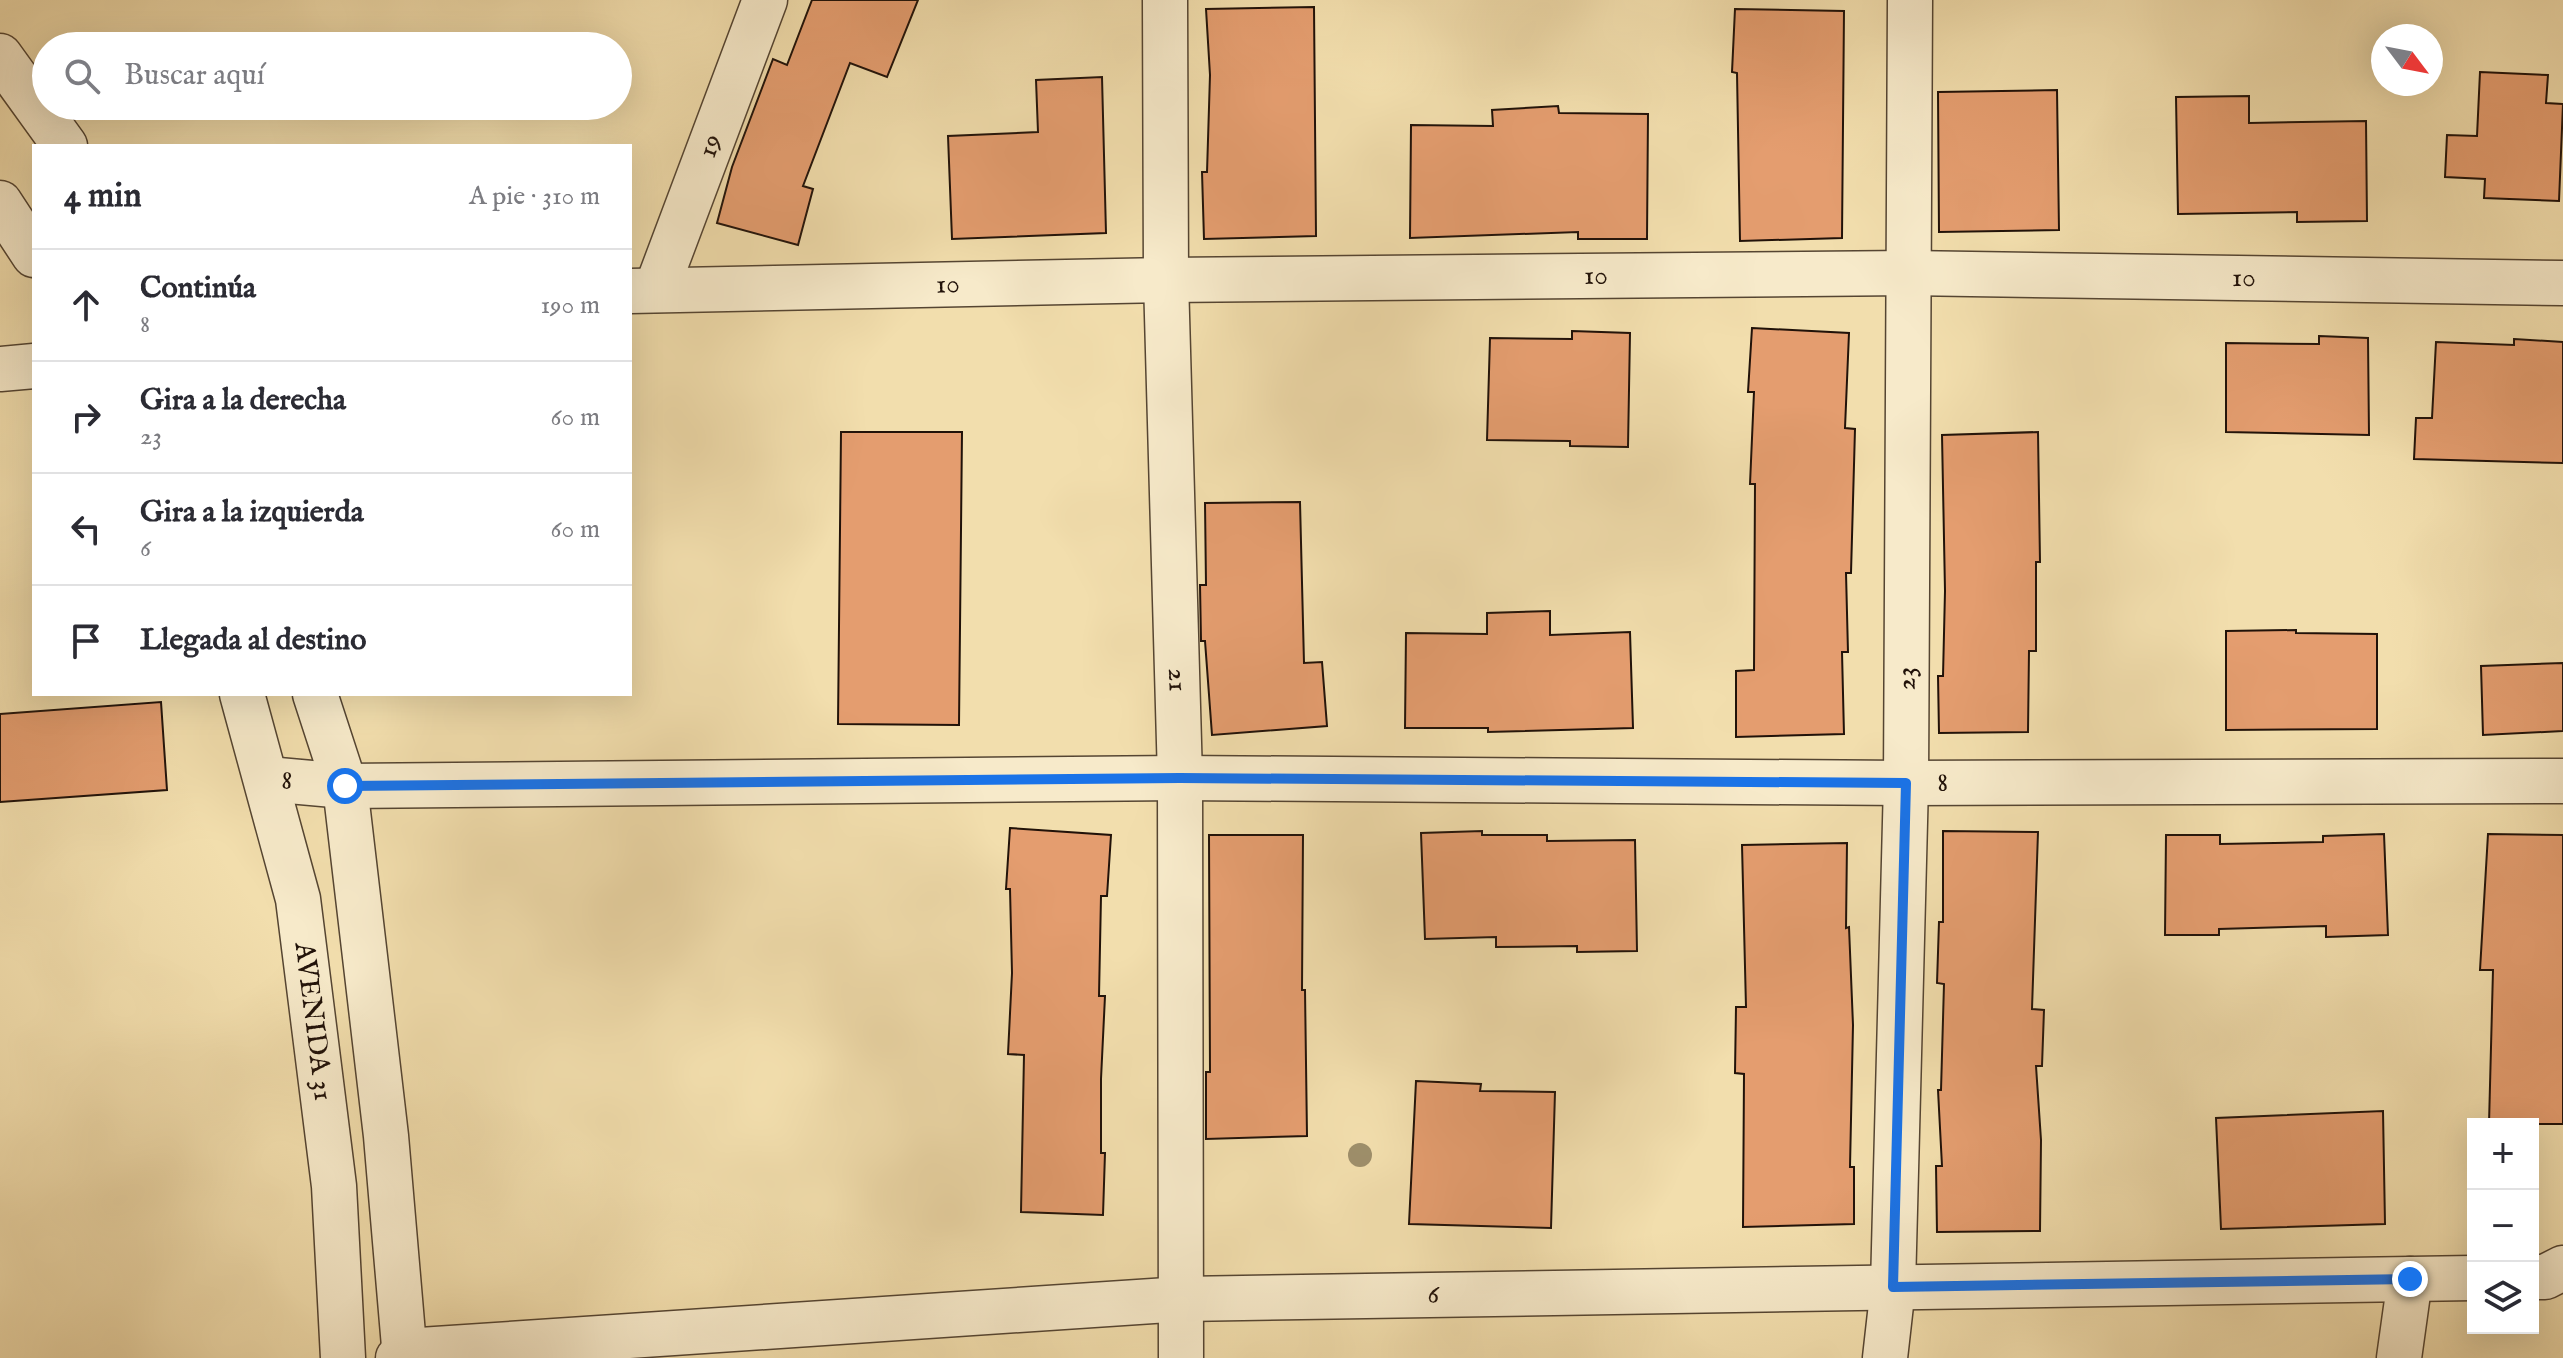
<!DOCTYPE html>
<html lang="es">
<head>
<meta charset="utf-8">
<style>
  body { margin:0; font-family:"IM FELL English",serif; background:#f2f2f3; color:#2b2b33 }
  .controls { position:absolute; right:24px; bottom:24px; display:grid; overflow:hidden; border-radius:0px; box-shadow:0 8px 32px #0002 }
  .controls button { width:72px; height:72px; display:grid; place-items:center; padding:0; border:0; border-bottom:2px solid #e1e1e2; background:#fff; color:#2b2b33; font:40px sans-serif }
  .compass { position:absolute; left:2371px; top:24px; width:72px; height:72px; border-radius:50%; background:#fff; box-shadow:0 8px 32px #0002; rotate:122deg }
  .stop { position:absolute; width:24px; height:24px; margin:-18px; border:6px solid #1a73e8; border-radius:50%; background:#fff }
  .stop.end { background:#1a73e8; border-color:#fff; box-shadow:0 2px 8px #0008 }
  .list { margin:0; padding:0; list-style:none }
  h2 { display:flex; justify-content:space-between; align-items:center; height:104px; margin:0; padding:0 32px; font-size:34px }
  h2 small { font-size:26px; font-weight:400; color:#7c7c81 }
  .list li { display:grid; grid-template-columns:52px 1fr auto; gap:24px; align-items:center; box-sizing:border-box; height:112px; padding:0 32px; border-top:2px solid #e1e1e2 }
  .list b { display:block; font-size:30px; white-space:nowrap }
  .list p { margin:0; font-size:26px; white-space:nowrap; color:#7c7c81 }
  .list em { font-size:26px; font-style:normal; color:#7c7c81 }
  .icon { flex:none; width:44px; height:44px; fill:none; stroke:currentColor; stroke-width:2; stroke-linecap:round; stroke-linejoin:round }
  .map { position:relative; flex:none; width:2563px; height:1358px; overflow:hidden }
  .search { position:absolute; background:#fff; box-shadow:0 8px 32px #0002; left:32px; top:32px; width:600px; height:88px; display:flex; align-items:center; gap:20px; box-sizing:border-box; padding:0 28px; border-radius:44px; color:#7c7c81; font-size:30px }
  .panel { position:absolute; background:#fff; box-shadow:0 8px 32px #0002; left:32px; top:144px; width:600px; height:552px; border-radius:0px }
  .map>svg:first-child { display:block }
</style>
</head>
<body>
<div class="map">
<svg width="2563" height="1358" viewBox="0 0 2563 1358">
  <rect width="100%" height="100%" fill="#f2dead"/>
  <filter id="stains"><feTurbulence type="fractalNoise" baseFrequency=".0025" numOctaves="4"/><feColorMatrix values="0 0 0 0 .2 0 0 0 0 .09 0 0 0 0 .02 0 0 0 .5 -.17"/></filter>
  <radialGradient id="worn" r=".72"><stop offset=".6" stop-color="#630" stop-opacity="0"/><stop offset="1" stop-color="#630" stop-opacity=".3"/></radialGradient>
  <g fill="#e49d6f" stroke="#211209" stroke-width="2">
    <path d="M812 0H918L887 77 850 63 803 186 813 189 798 245 717 223 732 167 773 59 787 65Z"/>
    <path d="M1314 7 1316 236 1204 239 1202 172H1207L1210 75 1206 9Z"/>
    <path d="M1735 9 1844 11 1842 238 1740 241 1737 73 1732 72Z"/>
    <path d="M2480 72 2548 75 2546 103 2563 104 2559 201 2484 198 2485 179 2445 177 2447 135 2477 136Z"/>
    <path d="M1102 77 1106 233 952 239 948 136 1038 132 1036 80Z"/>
    <path d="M2057 90 2059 230 1939 232 1938 92Z"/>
    <path d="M2249 96V123L2366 121 2367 221 2297 222V212L2178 214 2176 97Z"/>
    <path d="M1558 106 1559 113 1648 114 1647 239H1578V232L1410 238 1411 125 1493 126 1492 110Z"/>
    <path d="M1752 328 1849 333 1845 428 1855 429 1851 573H1846L1848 652H1842L1844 734 1736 737V671L1754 670 1755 484H1750L1754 392H1748Z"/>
    <path d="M1572 331 1630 333 1628 447 1570 446V441L1487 440 1490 338 1572 339Z"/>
    <path d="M2319 336 2368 338 2369 435 2226 432V343L2319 344Z"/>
    <path d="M2514 339 2563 342V463L2414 459 2416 418H2432L2436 342 2514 345Z"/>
    <path d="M841 432H962L959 725 838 724Z"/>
    <path d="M2038 432 2040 562H2036V651H2029L2028 732 1939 733 1938 676H1943L1945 591 1942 435Z"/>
    <path d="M1300 502 1304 663 1322 662 1327 726 1212 735 1205 641H1201L1200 585H1206L1205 503Z"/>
    <path d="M1550 611V635L1630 632 1633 728 1488 732V728H1405L1406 633 1487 634V613Z"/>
    <path d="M2296 630V633L2377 634V729L2226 730V631Z"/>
    <path d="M2563 663V731L2483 735 2481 666Z"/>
    <path d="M161 702 167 790 0 802V714Z"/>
    <path d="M1010 828 1111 835 1107 896H1101L1099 996H1105L1101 1079V1153H1105L1103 1215 1021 1212 1024 1055 1008 1054 1012 973 1010 889H1006Z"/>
    <path d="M1482 831V835H1547V841L1635 840 1637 951 1577 952V946L1496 947V937L1425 939 1421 833Z"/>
    <path d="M1943 831 2038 832 2032 1009 2044 1010 2042 1066H2036L2041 1140 2040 1231 1937 1232 1936 1166H1942L1938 1090H1941L1944 984 1937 983 1939 922H1943Z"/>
    <path d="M2384 834 2388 935 2326 937V926L2219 929V935H2165L2166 835H2220V844L2323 842V836Z"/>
    <path d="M2488 834 2563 835V1124H2489L2493 970H2480Z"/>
    <path d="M1209 835H1303L1302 990H1305L1307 1136 1206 1139V1072H1210Z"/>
    <path d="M1847 843 1846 928 1849 927 1853 1025 1850 1167H1854V1224L1743 1227 1744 1074 1735 1073 1736 1007H1746L1742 845Z"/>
    <path d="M1416 1081 1481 1084 1480 1091 1555 1092 1551 1228 1409 1224Z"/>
    <path d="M2383 1111 2385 1224 2221 1229 2216 1118Z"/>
  </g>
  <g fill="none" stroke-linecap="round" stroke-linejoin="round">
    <defs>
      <g id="minor">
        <path id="s1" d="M1165 0 1166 280 1180 778 1181 1358"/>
        <path d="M0 56 65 146"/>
        <path d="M0 203 34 255"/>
        <path id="s2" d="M656 290 765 0"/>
        <path id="s3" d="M630 291 1166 280 1908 273 2563 283"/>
        <path d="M0 369 34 366"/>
        <path id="s4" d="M242 694 298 899 334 1186 343 1358"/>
        <path d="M315 694 345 786 386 1136 405 1358"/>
        <path id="s5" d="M267 779 345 786 1180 778 1906 783 2563 781"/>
        <path d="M2533 1277H2545L2563 1268"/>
        <path id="s6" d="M398 1358 405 1351 1183 1299 2473 1278"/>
        <path id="s7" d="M1885 1358 1893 1287 1906 783 1910 0"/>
        <path d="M2399 1358 2410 1279"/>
      </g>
    </defs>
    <use href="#minor" stroke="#554532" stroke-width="47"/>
    <use href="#minor" stroke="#f7eaca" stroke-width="44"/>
  </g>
  <circle fill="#9e8f6b" cx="1360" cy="1155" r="12"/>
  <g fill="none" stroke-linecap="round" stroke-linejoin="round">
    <path stroke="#1a73e8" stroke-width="10" d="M345 786 1180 778 1906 783 1893 1287 2410 1279"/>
  </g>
  <g text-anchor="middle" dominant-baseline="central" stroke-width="6" stroke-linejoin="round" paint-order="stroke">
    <g font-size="28" fill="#211209" stroke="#f7eaca">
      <text stroke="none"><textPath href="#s2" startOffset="154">19</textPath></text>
      <text stroke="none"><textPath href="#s3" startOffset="966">10</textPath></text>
      <text stroke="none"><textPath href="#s3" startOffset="1614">10</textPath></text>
      <text stroke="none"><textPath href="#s3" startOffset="318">10</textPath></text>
      <text stroke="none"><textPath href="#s1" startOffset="680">21</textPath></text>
      <text stroke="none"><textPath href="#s7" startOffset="680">23</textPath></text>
      <text stroke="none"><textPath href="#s5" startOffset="20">8</textPath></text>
      <text stroke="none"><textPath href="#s5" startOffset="1676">8</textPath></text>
      <text stroke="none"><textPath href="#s4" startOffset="336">AVENIDA 31</textPath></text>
      <text stroke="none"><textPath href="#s6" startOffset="1040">6</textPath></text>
    </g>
  </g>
  <rect width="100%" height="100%" filter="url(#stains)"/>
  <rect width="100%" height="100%" fill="url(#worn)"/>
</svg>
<div class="controls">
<button>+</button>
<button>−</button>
<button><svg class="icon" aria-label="layers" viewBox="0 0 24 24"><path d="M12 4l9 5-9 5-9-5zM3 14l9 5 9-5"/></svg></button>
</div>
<svg class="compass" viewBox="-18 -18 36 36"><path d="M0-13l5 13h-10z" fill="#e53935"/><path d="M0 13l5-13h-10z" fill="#7c7c81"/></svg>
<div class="stop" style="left:345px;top:786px"></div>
<div class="stop end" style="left:2410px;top:1279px"></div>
<div class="search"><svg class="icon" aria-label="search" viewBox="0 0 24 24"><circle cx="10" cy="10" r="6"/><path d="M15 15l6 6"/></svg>Buscar aquí</div>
<section class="panel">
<h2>4 min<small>A pie · 310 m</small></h2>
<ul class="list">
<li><svg class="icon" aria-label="ahead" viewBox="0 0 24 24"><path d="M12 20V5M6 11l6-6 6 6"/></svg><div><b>Continúa</b><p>8</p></div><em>190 m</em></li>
<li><svg class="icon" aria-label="right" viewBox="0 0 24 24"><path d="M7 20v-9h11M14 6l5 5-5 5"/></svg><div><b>Gira a la derecha</b><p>23</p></div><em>60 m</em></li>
<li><svg class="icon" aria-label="left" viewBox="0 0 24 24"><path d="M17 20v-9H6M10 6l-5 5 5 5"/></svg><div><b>Gira a la izquierda</b><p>6</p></div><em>60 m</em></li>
<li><svg class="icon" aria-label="arrive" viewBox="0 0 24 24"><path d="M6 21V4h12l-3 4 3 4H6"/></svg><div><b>Llegada al destino</b></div></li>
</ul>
</section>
</div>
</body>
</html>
